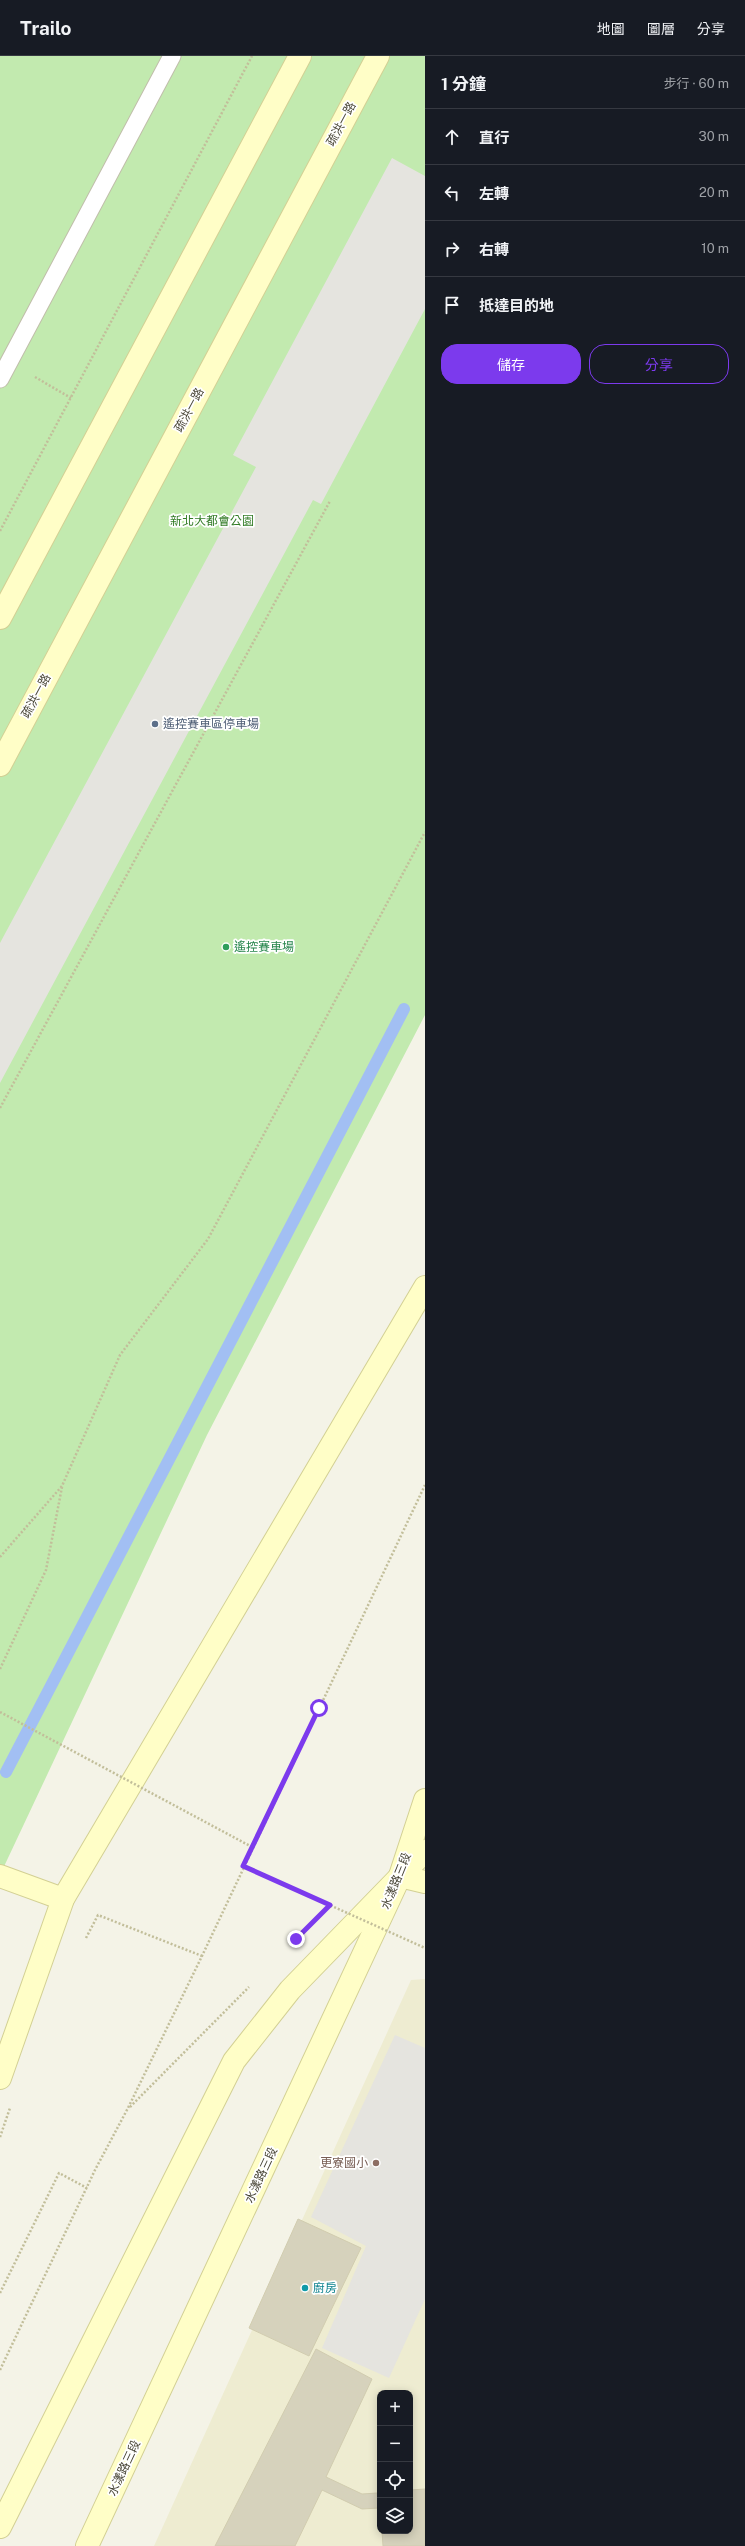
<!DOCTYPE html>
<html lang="zh-TW">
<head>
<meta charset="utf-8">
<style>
  body { margin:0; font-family:"Public Sans","Noto Sans TC",sans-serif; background:#242831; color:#f1f3f6 }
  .controls { position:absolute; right:12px; bottom:12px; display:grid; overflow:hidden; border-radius:8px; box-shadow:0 2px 10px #0003 }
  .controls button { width:36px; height:36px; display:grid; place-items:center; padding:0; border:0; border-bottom:1px solid #363941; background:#171b24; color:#f1f3f6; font:20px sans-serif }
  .stop { position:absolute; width:12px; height:12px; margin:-9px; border:3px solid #7c3aed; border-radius:50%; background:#fff }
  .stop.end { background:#7c3aed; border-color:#fff; box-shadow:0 1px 4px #0008 }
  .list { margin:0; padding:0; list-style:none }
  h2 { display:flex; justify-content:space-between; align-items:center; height:52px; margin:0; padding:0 16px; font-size:17px }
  h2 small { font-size:13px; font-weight:400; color:#9ea1a6 }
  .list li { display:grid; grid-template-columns:26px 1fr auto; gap:12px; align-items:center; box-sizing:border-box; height:56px; padding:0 16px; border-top:1px solid #363941 }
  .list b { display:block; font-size:15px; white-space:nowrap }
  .list em { font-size:13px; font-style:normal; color:#9ea1a6 }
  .actions { display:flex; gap:8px; padding:12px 16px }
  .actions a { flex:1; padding:9px 0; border:1px solid #7c3aed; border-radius:16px; text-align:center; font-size:14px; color:#7c3aed }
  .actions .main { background:#7c3aed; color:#fff }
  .icon { flex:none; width:22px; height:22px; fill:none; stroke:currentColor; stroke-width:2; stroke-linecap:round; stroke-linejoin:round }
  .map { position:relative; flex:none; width:425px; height:2490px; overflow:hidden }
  header { display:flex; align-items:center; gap:24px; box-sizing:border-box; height:56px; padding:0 20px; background:#171b24; border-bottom:1px solid #363941 }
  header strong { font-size:19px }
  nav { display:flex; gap:22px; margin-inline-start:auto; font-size:14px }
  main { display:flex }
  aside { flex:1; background:#171b24 }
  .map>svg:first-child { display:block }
</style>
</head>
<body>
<header>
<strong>Trailo</strong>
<nav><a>地圖</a><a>圖層</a><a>分享</a></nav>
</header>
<main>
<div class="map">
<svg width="425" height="2490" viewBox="0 0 425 2490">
  <rect width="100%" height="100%" fill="#f4f3e7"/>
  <path fill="#eeecd1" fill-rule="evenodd" d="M425 1923V2490H154L411 1924ZM380 2337H410V2475H380Z"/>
  <path fill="#c2eaaf" d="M0 0H425V959L207 1379 0 1819Z"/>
  <g fill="#e5e4df">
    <path d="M392 102 425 120V253L321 448 313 444 0 1027V887L256 411 233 399Z"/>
    <path d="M395 1979 425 1992V2243L389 2322 322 2292 366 2190 311 2161Z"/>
  </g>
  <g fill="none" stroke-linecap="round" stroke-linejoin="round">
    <path stroke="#a2bff3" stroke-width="12" d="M6 1716 404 953"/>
  </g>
  <g fill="#d6d2bc" stroke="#d1ccaf">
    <path d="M298 2163 361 2192 309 2300 249 2272Z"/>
    <path d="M316 2293 372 2323 326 2421 362 2438 377 2437 379 2452 362 2453 322 2434 295 2490H215Z"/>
    <path d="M425 2433V2490H383L382 2475H410V2434Z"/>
  </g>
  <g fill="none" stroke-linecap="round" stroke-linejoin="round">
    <defs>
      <path id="lane" d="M0 323 172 0"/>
      <g id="secondary">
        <path d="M0 562 300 0"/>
        <path d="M0 709 378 0"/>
        <path d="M0 1820 63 1843"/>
        <path d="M400 1820 425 1826"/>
        <path d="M0 2022 63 1843 425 1231"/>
        <path d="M0 2471 234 2005 290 1934 425 1795"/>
        <path d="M87 2490 400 1820 425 1744"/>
      </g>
    </defs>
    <use href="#lane" stroke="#c0beaa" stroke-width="19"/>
    <use href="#secondary" stroke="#d3d094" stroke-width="24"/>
    <g stroke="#c2be9a" stroke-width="2.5" stroke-dasharray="2 2" stroke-linecap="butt">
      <path d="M35 321 71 342"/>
      <path d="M0 475 252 0"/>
      <path d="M0 1052 330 445"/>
      <path d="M0 1501 62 1430 120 1299 208 1183 425 776"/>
      <path d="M0 1613 46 1514 62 1431"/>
      <path d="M86 1882 98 1859 202 1900"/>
      <path d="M130 2051 249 1931"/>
      <path d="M0 2081 10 2052"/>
      <path d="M0 2237 59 2117 87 2132"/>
      <path d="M0 2314 95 2114 128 2052 202 1900 425 1429"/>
    </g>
    <use href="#lane" stroke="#fff" stroke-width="17"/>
    <use href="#secondary" stroke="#fffec7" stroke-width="22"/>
    <g stroke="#c2be9a" stroke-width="2.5" stroke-dasharray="2 2" stroke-linecap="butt">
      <path d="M0 1656 252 1791"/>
      <path d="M243 1810 425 1892"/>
    </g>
  </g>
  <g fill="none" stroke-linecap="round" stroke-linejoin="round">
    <path stroke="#7c3aed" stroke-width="5" d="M296 1883 330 1849 243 1810 319 1652"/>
  </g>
  <circle fill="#5c6f8a" stroke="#fff" stroke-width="1.5" cx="155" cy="668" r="4"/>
  <circle fill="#2e9e5b" stroke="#fff" stroke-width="1.5" cx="226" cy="891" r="4"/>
  <circle fill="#8d6e63" stroke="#fff" stroke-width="1.5" cx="376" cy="2107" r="4"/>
  <circle fill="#0f9aa8" stroke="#fff" stroke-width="1.5" cx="305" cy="2232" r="4"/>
  <g text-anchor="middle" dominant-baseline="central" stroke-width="3.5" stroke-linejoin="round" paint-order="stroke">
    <g font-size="12" fill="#484536" stroke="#fff">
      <text transform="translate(341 68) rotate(-62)">疏洪一路</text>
      <text transform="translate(189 354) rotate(-62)">疏洪一路</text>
      <text transform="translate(36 640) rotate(-62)">疏洪一路</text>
      <text transform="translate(396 1825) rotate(-68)">水漾路三段</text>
      <text transform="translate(261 2119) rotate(-65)">水漾路三段</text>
      <text transform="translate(124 2412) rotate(-65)">水漾路三段</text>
    </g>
    <g font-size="12" fill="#337c27" stroke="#fff">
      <text x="212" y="465">新北大都會公園</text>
    </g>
    <g font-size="12" fill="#4e5e75" stroke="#fff" text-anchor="start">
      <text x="163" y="668">遙控賽車區停車場</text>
    </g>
    <g font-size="12" fill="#27864d" stroke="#fff" text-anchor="start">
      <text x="234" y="891">遙控賽車場</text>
    </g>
    <g font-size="12" fill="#785e54" stroke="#fff" text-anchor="end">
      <text x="368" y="2107">更寮國小</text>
    </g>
    <g font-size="12" fill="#0d838f" stroke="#fff" text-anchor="start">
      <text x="313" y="2232">廚房</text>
    </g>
  </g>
</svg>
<div class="controls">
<button>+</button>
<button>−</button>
<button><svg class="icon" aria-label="locate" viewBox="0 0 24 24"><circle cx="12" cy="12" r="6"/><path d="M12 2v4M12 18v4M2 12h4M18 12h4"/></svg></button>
<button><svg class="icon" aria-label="layers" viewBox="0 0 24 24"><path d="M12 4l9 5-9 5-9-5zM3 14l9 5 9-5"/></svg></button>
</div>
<div class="stop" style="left:319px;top:1652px"></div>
<div class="stop end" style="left:296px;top:1883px"></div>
</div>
<aside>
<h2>1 分鐘<small>步行 · 60 m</small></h2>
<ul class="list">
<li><svg class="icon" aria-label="ahead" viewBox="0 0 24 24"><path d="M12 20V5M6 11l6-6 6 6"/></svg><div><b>直行</b></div><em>30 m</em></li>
<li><svg class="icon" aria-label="left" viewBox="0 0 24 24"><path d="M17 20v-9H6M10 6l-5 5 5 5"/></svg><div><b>左轉</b></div><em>20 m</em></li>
<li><svg class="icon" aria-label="right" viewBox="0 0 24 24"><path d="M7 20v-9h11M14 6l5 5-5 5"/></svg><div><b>右轉</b></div><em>10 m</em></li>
<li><svg class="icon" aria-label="arrive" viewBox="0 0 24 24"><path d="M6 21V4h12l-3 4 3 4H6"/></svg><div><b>抵達目的地</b></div></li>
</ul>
<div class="actions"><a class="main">儲存</a><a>分享</a></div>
</aside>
</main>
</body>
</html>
